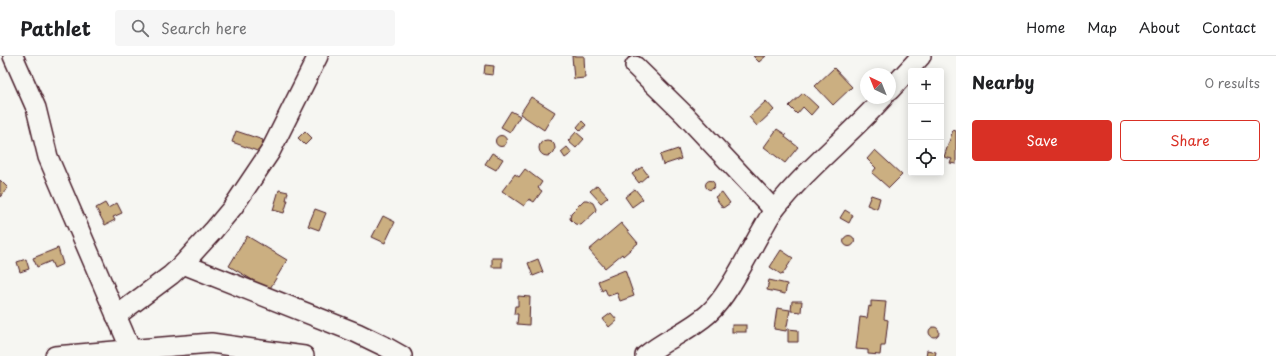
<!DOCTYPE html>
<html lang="en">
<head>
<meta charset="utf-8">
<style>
  body { margin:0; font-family:"Playpen Sans",sans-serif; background:#f6f6f6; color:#202124 }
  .controls { position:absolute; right:12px; top:12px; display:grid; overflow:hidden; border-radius:4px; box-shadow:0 2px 10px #0003 }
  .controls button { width:36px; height:36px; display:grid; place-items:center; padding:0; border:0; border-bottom:1px solid #e0e0e0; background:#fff; color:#202124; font:20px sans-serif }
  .compass { position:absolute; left:860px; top:12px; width:36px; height:36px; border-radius:50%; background:#fff; box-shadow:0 2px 10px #0003; rotate:317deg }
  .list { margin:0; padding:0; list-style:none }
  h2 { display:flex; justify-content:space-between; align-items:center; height:52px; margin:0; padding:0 16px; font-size:17px }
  h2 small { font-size:13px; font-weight:400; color:#757577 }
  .actions { display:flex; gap:8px; padding:12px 16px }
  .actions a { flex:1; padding:9px 0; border:1px solid #d93025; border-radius:4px; text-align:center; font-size:14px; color:#d93025 }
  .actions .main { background:#d93025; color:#fff }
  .icon { flex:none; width:22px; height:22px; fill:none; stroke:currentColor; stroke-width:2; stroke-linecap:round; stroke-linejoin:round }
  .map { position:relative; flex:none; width:956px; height:300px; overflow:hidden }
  header { display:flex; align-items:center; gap:24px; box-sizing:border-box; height:56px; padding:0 20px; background:#fff; border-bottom:1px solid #e0e0e0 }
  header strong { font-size:19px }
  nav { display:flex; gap:22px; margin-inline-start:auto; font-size:14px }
  .search { width:280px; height:36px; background:#f6f6f6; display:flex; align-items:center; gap:10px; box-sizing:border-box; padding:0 14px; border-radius:4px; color:#757577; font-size:15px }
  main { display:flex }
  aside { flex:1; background:#fff }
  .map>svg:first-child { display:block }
</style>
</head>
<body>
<header>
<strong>Pathlet</strong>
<div class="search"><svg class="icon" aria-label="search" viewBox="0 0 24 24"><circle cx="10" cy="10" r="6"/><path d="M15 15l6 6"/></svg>Search here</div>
<nav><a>Home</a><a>Map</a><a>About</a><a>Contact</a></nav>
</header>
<main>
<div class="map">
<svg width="956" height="300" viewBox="0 0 956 300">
  <rect width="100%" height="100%" fill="#f6f6f2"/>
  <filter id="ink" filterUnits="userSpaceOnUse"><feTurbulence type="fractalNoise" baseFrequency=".025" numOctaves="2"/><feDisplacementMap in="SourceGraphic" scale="8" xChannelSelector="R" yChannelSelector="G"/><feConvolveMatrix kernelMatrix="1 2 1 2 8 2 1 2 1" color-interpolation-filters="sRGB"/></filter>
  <g filter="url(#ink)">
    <g fill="#cbaf81" stroke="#4a1f2b">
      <path d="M572 0H584L585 22 574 23Z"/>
      <path d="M753 0H766L759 6Z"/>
      <path d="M485 9 494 10 493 19 484 18Z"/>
      <path d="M834 12 852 31 833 49 815 30Z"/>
      <path d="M803 37 818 51 811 59 803 51 797 58 789 50Z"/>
      <path d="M531 41 555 56 544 74 520 58Z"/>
      <path d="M766 45 774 54 757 70 749 61Z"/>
      <path d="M511 55 520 60 510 76 501 71Z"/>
      <path d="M582 65 586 69 581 75 577 71Z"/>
      <path d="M777 73 786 79 785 81 798 91 785 107 764 91Z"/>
      <path d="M953 74 956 75V108L950 107 952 103 944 101Z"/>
      <path d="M236 75 263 84 260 96 232 86Z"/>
      <path d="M305 75 312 82 305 89 298 82Z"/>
      <path d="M576 76 584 83 576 92 568 85Z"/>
      <circle cx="501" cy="85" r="5.5"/>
      <circle cx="547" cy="92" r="8"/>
      <path d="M567 91 572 97 565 102 561 96Z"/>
      <path d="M678 93 681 103 663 109 660 99Z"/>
      <path d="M875 94 902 119 889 132 872 117 876 112 867 103Z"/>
      <path d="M492 97 503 103 496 114 485 108Z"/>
      <path d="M642 111 648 119 639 127 632 118Z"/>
      <path d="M525 113 542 126 538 132 542 135 534 146 529 143 524 150 502 135 515 118 519 121Z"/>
      <path d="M0 124 8 132 0 141Z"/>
      <circle cx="710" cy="129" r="4.5"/>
      <path d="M597 129 608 141 601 147 590 135Z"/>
      <path d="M635 133 643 143 632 151 625 141Z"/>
      <path d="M279 134 288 136 286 144H288L284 157 273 154Z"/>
      <path d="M722 136 730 147 723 152 715 141Z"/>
      <path d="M871 139 880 142 877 153 867 149Z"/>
      <path d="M584 144H587L593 147 596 153 595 156 581 169 575 168 570 163 571 157Z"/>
      <path d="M105 147 108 152 117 147 122 157 113 161 115 164 105 169 96 152Z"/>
      <path d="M315 153 326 157 319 174 308 170Z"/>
      <path d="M845 154 853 159 849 167 840 162Z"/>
      <path d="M383 160 395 166 385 187 372 181Z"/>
      <path d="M621 167 638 187 623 200 622 198 605 212 589 194Z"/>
      <circle cx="849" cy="185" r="5.5"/>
      <path d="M247 180 287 204 269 234 229 210Z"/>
      <path d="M58 192 63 208 54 212 51 205 37 211 33 202Z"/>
      <path d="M781 194 793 202 782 219 770 211Z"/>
      <rect x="492" y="202" width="10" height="9"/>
      <path d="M26 203 29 213 20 216 17 206Z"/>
      <path d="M538 203 543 216 533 220 528 207Z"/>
      <path d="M625 214 634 240 620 245 617 237 608 240 605 233 602 235 598 225Z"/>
      <path d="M769 224 787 228 785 238 767 234Z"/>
      <path d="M518 240 530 241 529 269 517 268 518 258H514L515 250H518Z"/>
      <path d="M792 245H802L801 256 791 255Z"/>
      <path d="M871 245 886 246 884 263 888 264 885 290H881L880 299 868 298V294L856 293 860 261 867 262 869 250 871 251Z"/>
      <path d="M777 252 790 254 786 275 774 273Z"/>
      <path d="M611 257 617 264 609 271 603 263Z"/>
      <rect x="732" y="269" width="14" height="7"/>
      <circle cx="934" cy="276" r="5"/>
      <path d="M788 273 798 274V286H788Z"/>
      <path d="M927 294 936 296 935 300H926Z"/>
    </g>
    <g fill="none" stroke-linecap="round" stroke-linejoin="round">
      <defs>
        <g id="minor">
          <path d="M13 0 36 52 48 101 131 294"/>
          <path d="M635 10 685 59 774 154"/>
          <path d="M890 34 921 0"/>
          <path d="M183 208 357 277 386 291 402 300"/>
          <path d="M116 260 171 219 183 208 213 175 233 151 270 96 318 0"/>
          <path d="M55 300 211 287 304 300"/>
          <path d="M645 300C664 284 689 275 708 258 728 240 748 198 762 174 766 167 770 159 775 153 807 112 848 81 883 42"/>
        </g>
      </defs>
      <use href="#minor" stroke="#4a1f2b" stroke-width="22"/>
      <use href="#minor" stroke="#f6f6f2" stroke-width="19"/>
    </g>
  </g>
</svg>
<div class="controls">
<button>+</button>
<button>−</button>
<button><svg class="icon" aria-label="locate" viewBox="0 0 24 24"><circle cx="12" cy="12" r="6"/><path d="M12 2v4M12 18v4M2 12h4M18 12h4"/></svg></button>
</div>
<svg class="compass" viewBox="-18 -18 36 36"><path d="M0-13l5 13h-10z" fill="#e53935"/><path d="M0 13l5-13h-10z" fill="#757577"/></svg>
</div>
<aside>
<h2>Nearby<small>0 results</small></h2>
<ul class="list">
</ul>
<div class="actions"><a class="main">Save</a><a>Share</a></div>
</aside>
</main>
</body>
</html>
